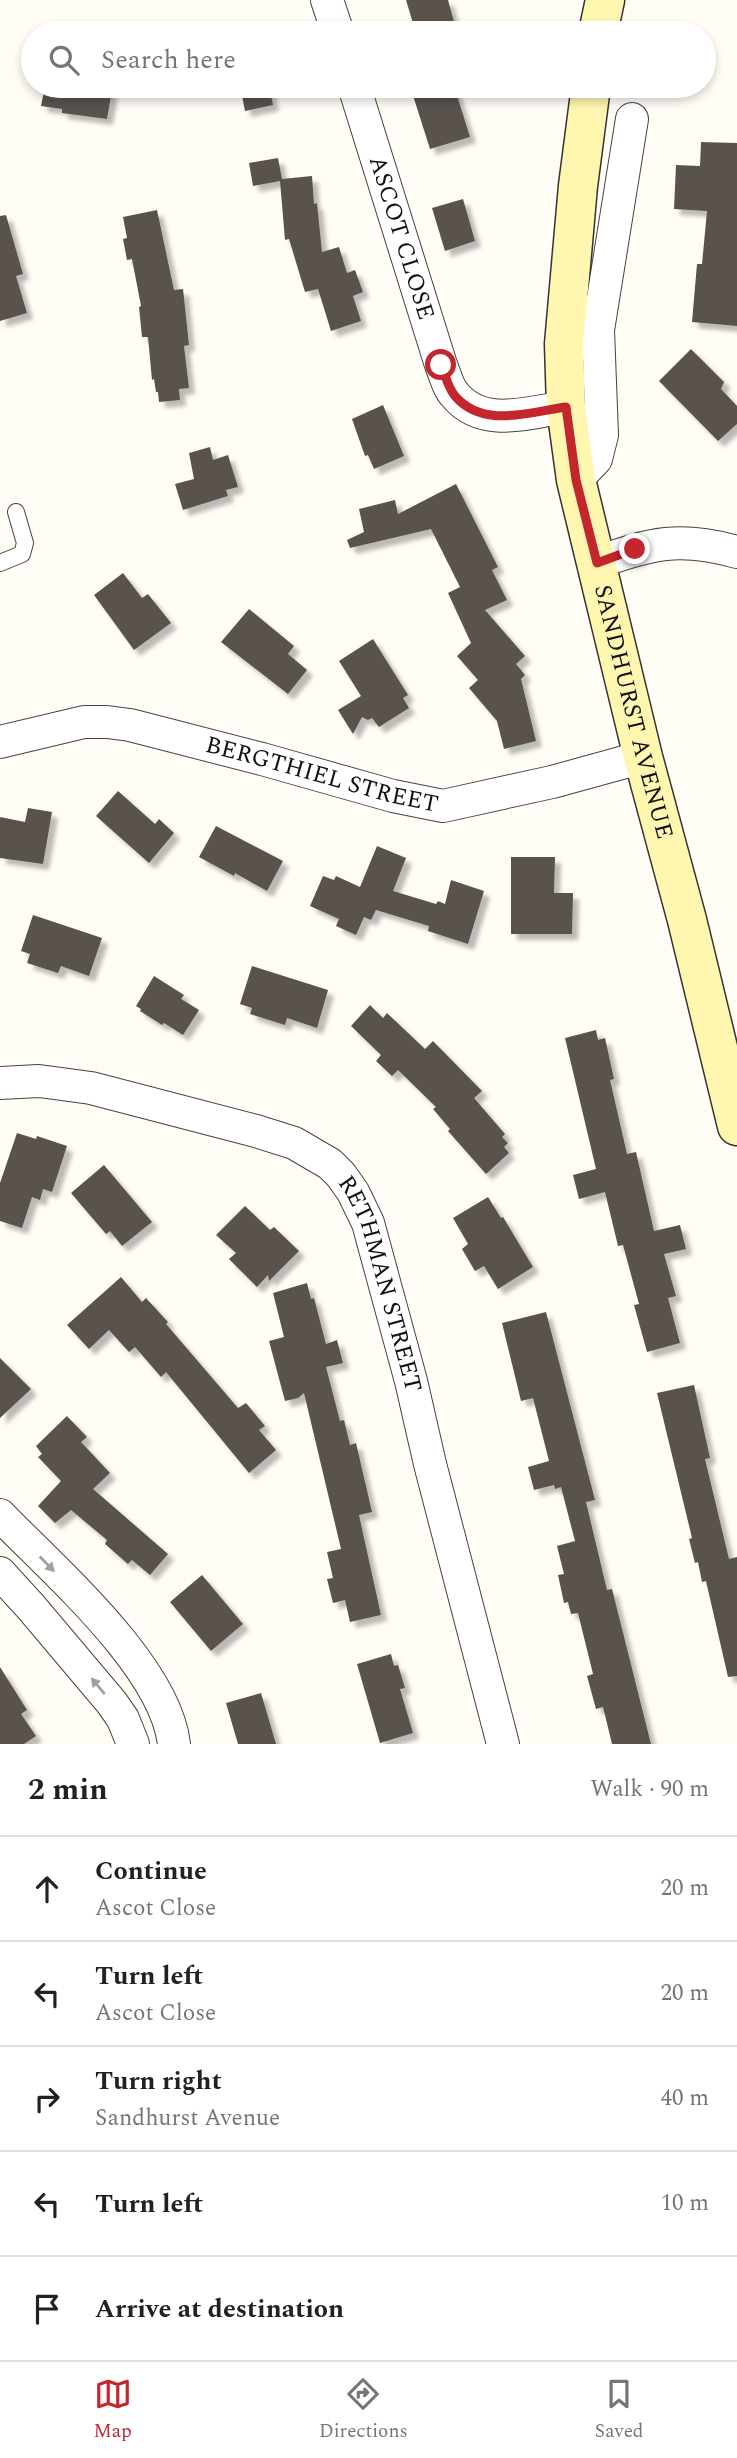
<!DOCTYPE html>
<html lang="en">
<head>
<meta charset="utf-8">
<style>
  body { margin:0; font-family:Spectral,serif; background:#f2f2f2; color:#202124 }
  .stop { position:absolute; width:21px; height:21px; margin:-16px; border:5px solid #c4262e; border-radius:50%; background:#fff }
  .stop.end { background:#c4262e; border-color:#fff; box-shadow:0 2px 7px #0008 }
  .list { margin:0; padding:0; list-style:none }
  h2 { display:flex; justify-content:space-between; align-items:center; height:91px; margin:0; padding:0 28px; font-size:30px }
  h2 small { font-size:23px; font-weight:400; color:#757577 }
  .list li { display:grid; grid-template-columns:46px 1fr auto; gap:21px; align-items:center; box-sizing:border-box; height:105px; padding:0 28px; border-top:2px solid #e0e0e0 }
  .list b { display:block; font-size:26px; white-space:nowrap }
  .list p { margin:0; font-size:23px; white-space:nowrap; color:#757577 }
  .list em { font-size:23px; font-style:normal; color:#757577 }
  .icon { flex:none; width:38px; height:38px; fill:none; stroke:currentColor; stroke-width:2; stroke-linecap:round; stroke-linejoin:round }
  .map { position:relative; flex:none; width:737px; height:1744px; overflow:hidden }
  .search { position:absolute; background:#fff; box-shadow:0 4px 10px #0003; left:21px; right:21px; top:21px; height:77px; display:flex; align-items:center; gap:18px; box-sizing:border-box; padding:0 24px; border-radius:38px; color:#757577; font-size:26px }
  .sheet { height:616px; background:#fff }
  nav { display:flex; justify-content:space-around; align-items:center; box-sizing:border-box; height:98px; border-top:2px solid #e0e0e0; background:#fff; font-size:19px; color:#757577 }
  nav a { display:grid; justify-items:center; gap:4px }
  nav .on { color:#c4262e }
  .map>svg:first-child { display:block }
</style>
</head>
<body>
<div class="map">
<svg width="737" height="1744" viewBox="0 0 737 1744">
  <defs>
    <filter id="shadow"><feDropShadow dx="6" dy="6" stdDeviation="2" flood-color="#0004"/></filter>
  </defs>
  <rect width="100%" height="100%" fill="#fffdf5"/>
  <g fill="#5a524d" filter="url(#shadow)">
    <path d="M406 0H448L456 29 443 33H416Z"/>
    <path d="M45 86H86L112 90 107 119 62 113V109L41 106Z"/>
    <path d="M240 86H269L273 105 245 111Z"/>
    <path d="M410 86H454L470 137 430 149Z"/>
    <path d="M701 142 737 143V326L692 322 697 264H702L707 211 674 209 676 165 700 166Z"/>
    <path d="M278 158 282 179 312 176 314 204 317 203 322 252 339 247 347 273 355 270 363 292 353 296 361 321 331 331 318 289 305 292 289 239 285 240 280 181 253 186 249 163Z"/>
    <path d="M463 199 475 241 445 251 432 208Z"/>
    <path d="M157 210 174 290 183 289 189 345 184 346 189 388 179 389 180 400 159 402 158 392H156L154 379 152 380 148 337H142L139 307 141 306 132 259 127 260 123 239 127 238 123 217Z"/>
    <path d="M6 215 23 274 16 276 27 313 0 321V216Z"/>
    <path d="M691 349 724 382 721 389 737 406V424L718 441 659 381Z"/>
    <path d="M383 405 404 456 374 469 368 455 365 456 352 419Z"/>
    <path d="M210 447 213 460 228 455 238 487 226 490 228 496 183 510 175 484 194 479 189 453Z"/>
    <path d="M456 484 498 567 492 570 507 600 485 610 525 656 516 664 525 675 521 679 536 741 504 749 497 721 469 688 478 680 457 656 471 643 448 593 460 587 431 529 350 548 347 540 364 532 359 509 395 500 398 514Z"/>
    <path d="M123 573 142 598 148 594 171 623 134 650 94 595Z"/>
    <path d="M249 609 294 646 288 654 307 670 288 694 221 642Z"/>
    <path d="M373 639 408 695 403 698 409 708 379 727 372 718 368 720 362 717 353 734 338 710 361 696 339 661Z"/>
    <path d="M118 791 155 824 159 819 174 833 149 863 96 816Z"/>
    <path d="M28 808 52 812 43 864 0 858V817L25 822Z"/>
    <path d="M216 826 283 861 267 891 235 873 234 876 199 857Z"/>
    <path d="M377 846 406 858 393 891 436 904 438 901 445 904 451 880 484 891 468 944 428 931 429 926 376 910 371 920 364 917 356 935 336 926 339 919 310 906 323 876 334 880 336 876 360 887Z"/>
    <path d="M511 857H555L554 893H573L572 934H511Z"/>
    <path d="M33 915 102 938 89 976 61 966 58 973 27 963 30 954 21 951Z"/>
    <path d="M252 966 328 990 317 1028 287 1018 285 1025 250 1014 252 1008 240 1004Z"/>
    <path d="M154 976 184 995 181 999 199 1010 183 1035 164 1023 162 1025 140 1011 141 1009 136 1006Z"/>
    <path d="M370 1005 383 1018 387 1013 425 1049 433 1041 482 1091 474 1098 505 1134 502 1137 508 1143 504 1147 509 1153 486 1174 448 1131 450 1129 433 1109 436 1107 398 1070 392 1076 376 1061 381 1055 351 1026Z"/>
    <path d="M596 1030 598 1040 605 1038 614 1079 610 1080 627 1154 636 1152 654 1231 680 1225 686 1249 664 1254 676 1296 668 1298 680 1343 647 1352 634 1305 639 1304 623 1245 618 1246 605 1192 579 1199 573 1175 596 1169 565 1038Z"/>
    <path d="M17 1133 36 1139 37 1136 67 1146 52 1192 43 1189 40 1200 32 1197 22 1228 0 1221V1183Z"/>
    <path d="M104 1165 152 1222 122 1246 110 1231 106 1234 71 1193Z"/>
    <path d="M488 1197 501 1218 503 1217 533 1267 498 1289 484 1266 475 1271 462 1249 468 1244 453 1218Z"/>
    <path d="M245 1206 270 1230 274 1227 299 1251 269 1281 268 1275 257 1287 229 1259 236 1253 216 1235Z"/>
    <path d="M121 1277 142 1302 146 1298 168 1322 166 1324 238 1408 246 1403 265 1426 259 1430 276 1450 249 1473 166 1372 161 1377 135 1347 129 1352 109 1330 89 1349 67 1325Z"/>
    <path d="M307 1283 311 1299 314 1298 326 1344 337 1340 343 1363 326 1367 340 1421 344 1420 350 1445 356 1443 372 1512 359 1515 381 1615 350 1622 345 1600 333 1603 327 1579 333 1578 327 1552 341 1549 304 1393 298 1398 285 1401 269 1341 284 1337 273 1293Z"/>
    <path d="M546 1312 595 1500 586 1502 607 1590 612 1589 651 1744H612L603 1707 596 1709 587 1676 593 1674 578 1613 571 1614 568 1602 564 1603 558 1575 564 1574 557 1546 575 1541 561 1487 555 1489 554 1485 534 1490 528 1467 549 1461 533 1398 521 1401 502 1323Z"/>
    <path d="M0 1358 31 1389 0 1418Z"/>
    <path d="M694 1385 710 1458 705 1459 729 1559 737 1557V1676L728 1677 706 1581 702 1582 698 1562 695 1563 689 1539 692 1538 657 1393Z"/>
    <path d="M67 1416 87 1437 81 1442 110 1473 93 1489 168 1554 150 1575 132 1560 128 1564 105 1544 107 1540 71 1510 55 1523 38 1506 61 1481 38 1457 42 1454 36 1446Z"/>
    <path d="M202 1575 243 1624 211 1651 170 1602Z"/>
    <path d="M391 1654 394 1666 398 1665 405 1688 400 1689 413 1733 380 1743 357 1664Z"/>
    <path d="M0 1667 27 1710 21 1714 36 1736 24 1744H0Z"/>
    <path d="M261 1693 276 1744H238L226 1703Z"/>
  </g>
  <g fill="none" stroke-linecap="round" stroke-linejoin="round">
    <defs>
      <path id="lane" d="M0 563 22 554 25 543 16 512"/>
      <g id="street">
        <path d="M327 0 338 33"/>
        <path id="s1" d="M354 86 441 365C445 374 448 388 455 395 483 429 530 412 566 407"/>
        <path d="M576 480 596 459 602 435 598 330 632 119"/>
        <path d="M596 563C651 543 680 536 737 552"/>
        <path id="s2" d="M0 742 84 722H107L130 725 262 759 393 796 443 806 552 782 643 757"/>
        <path id="s3" d="M0 1083 39 1081 91 1088 256 1131 294 1143 330 1164 341 1175 353 1192 368 1223 411 1381 430 1464 503 1744"/>
        <path d="M0 1515C54 1571 165 1666 174 1744"/>
        <path d="M0 1573 31 1607 112 1703 123 1719 133 1744"/>
      </g>
      <g id="secondary">
        <path d="M598 33 605 0"/>
        <path id="s4" d="M591 86 578 186 564 344 566 407 576 480 643 757 687 920 737 1126"/>
      </g>
    </defs>
    <use href="#lane" stroke="#444" stroke-width="18"/>
    <use href="#street" stroke="#444" stroke-width="34"/>
    <use href="#secondary" stroke="#333" stroke-width="41"/>
    <use href="#lane" stroke="#fff" stroke-width="16"/>
    <use href="#street" stroke="#fff" stroke-width="32"/>
    <use href="#secondary" stroke="#fff6b0" stroke-width="38"/>
  </g>
  <defs><path id="oneway-solid" d="M-6-.8H1V-3.2L6.5 0L1 3.2V.8H-6Z" transform="scale(1.75)"/></defs>
  <g fill="#a0a0a0">
    <use href="#oneway-solid" transform="translate(47 1564) rotate(46)"/>
    <use href="#oneway-solid" transform="translate(98 1686) rotate(-130)"/>
  </g>
  <g fill="none" stroke-linecap="round" stroke-linejoin="round">
    <path stroke="#c4262e" stroke-width="9" d="M441 365C445 374 448 388 455 396 483 429 530 412 566 407L576 480 597 563 635 549"/>
  </g>
  <g text-anchor="middle" dominant-baseline="central" stroke-width="7" stroke-linejoin="round" paint-order="stroke">
    <g font-size="24" fill="#111" stroke="#fff">
      <text stroke="none"><textPath href="#s1" startOffset="159">ASCOT CLOSE</textPath></text>
      <text stroke="none"><textPath href="#s4" startOffset="635">SANDHURST AVENUE</textPath></text>
      <text stroke="none"><textPath href="#s2" startOffset="331">BERGTHIEL STREET</textPath></text>
      <text stroke="none"><textPath href="#s3" startOffset="476">RETHMAN STREET</textPath></text>
    </g>
  </g>
</svg>
<div class="stop" style="left:441px;top:365px"></div>
<div class="stop end" style="left:635px;top:549px"></div>
<div class="search"><svg class="icon" aria-label="search" viewBox="0 0 24 24"><circle cx="10" cy="10" r="6"/><path d="M15 15l6 6"/></svg>Search here</div>
</div>
<section class="sheet">
<h2>2 min<small>Walk · 90 m</small></h2>
<ul class="list">
<li><svg class="icon" aria-label="ahead" viewBox="0 0 24 24"><path d="M12 20V5M6 11l6-6 6 6"/></svg><div><b>Continue</b><p>Ascot Close</p></div><em>20 m</em></li>
<li><svg class="icon" aria-label="left" viewBox="0 0 24 24"><path d="M17 20v-9H6M10 6l-5 5 5 5"/></svg><div><b>Turn left</b><p>Ascot Close</p></div><em>20 m</em></li>
<li><svg class="icon" aria-label="right" viewBox="0 0 24 24"><path d="M7 20v-9h11M14 6l5 5-5 5"/></svg><div><b>Turn right</b><p>Sandhurst Avenue</p></div><em>40 m</em></li>
<li><svg class="icon" aria-label="left" viewBox="0 0 24 24"><path d="M17 20v-9H6M10 6l-5 5 5 5"/></svg><div><b>Turn left</b></div><em>10 m</em></li>
<li><svg class="icon" aria-label="arrive" viewBox="0 0 24 24"><path d="M6 21V4h12l-3 4 3 4H6"/></svg><div><b>Arrive at destination</b></div></li>
</ul>
</section>
<nav>
<a class="on"><svg class="icon" aria-label="map" viewBox="0 0 24 24"><path d="M3 6l6-2 6 2 6-2v14l-6 2-6-2-6 2zM9 4v14M15 6v14"/></svg>Map</a>
<a><svg class="icon" aria-label="directions" viewBox="0 0 24 24"><path d="M12 3l9 9-9 9-9-9zM9 14v-3h6M13 9l2 2-2 2"/></svg>Directions</a>
<a><svg class="icon" aria-label="saved" viewBox="0 0 24 24"><path d="M7 4h10v16l-5-4-5 4z"/></svg>Saved</a>
</nav>
</body>
</html>
